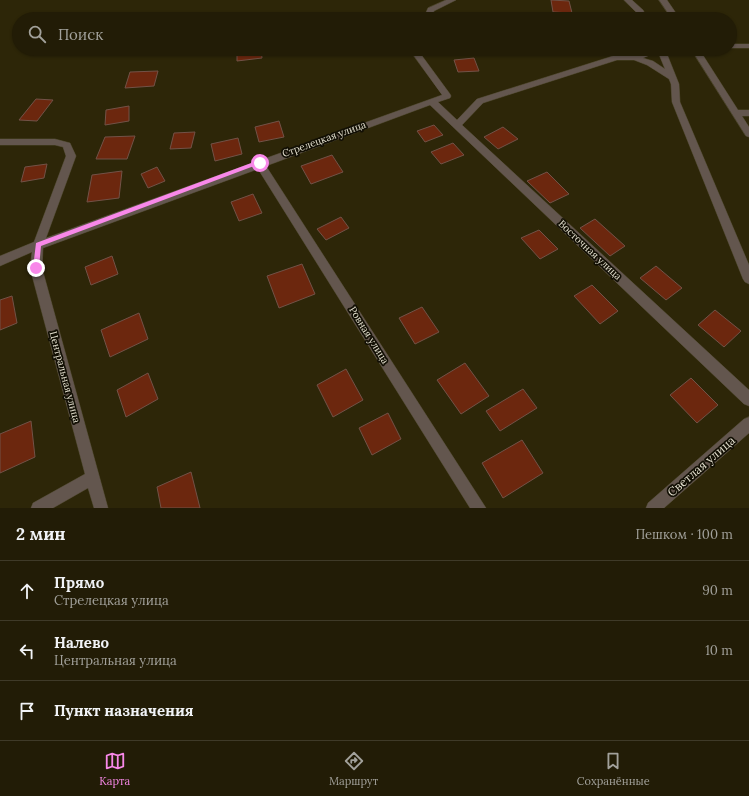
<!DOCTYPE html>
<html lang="ru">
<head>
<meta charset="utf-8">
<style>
  body { margin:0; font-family:Lora,serif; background:#2e2914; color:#f1f3f6 }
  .stop { position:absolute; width:12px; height:12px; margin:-9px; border:3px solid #f888e9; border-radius:50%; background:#fff }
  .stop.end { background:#f888e9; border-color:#fff; box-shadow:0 1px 4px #0008 }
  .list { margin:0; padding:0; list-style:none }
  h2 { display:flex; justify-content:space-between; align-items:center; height:52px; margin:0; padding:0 16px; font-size:17px }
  h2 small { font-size:13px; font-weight:400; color:#a2a19b }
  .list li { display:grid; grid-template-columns:26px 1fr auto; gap:12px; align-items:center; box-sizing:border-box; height:60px; padding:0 16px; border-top:1px solid #3f3a28 }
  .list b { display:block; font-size:15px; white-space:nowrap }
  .list p { margin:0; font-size:13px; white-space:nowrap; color:#a2a19b }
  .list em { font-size:13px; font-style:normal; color:#a2a19b }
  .icon { flex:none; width:22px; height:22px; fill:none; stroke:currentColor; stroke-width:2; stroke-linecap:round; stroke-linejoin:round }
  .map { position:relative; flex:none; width:749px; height:508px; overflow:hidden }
  .search { position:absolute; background:#221c06; box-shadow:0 1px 3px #0004; left:12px; right:12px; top:12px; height:44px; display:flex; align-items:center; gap:10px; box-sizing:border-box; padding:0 14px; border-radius:22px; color:#a2a19b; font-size:15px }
  .sheet { height:232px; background:#221c06 }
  nav { display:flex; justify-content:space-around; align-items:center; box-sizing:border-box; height:56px; border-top:1px solid #3f3a28; background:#221c06; font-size:11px; color:#a2a19b }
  nav a { display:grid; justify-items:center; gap:2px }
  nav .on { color:#f888e9 }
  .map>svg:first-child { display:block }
</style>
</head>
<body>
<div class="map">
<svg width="749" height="508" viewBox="0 0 749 508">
  <rect width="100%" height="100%" fill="#2d2608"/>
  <g fill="#6c270e" stroke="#725247">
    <path d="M551 0 569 1 572 13 553 12Z"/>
    <path d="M237 49H261L262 58 237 61Z"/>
    <path d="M474 58 479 71 458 72 454 60Z"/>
    <path d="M158 71 154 86 125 88 130 72Z"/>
    <path d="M36 99 53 100 37 121 19 120Z"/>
    <path d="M129 106V121L105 125 106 110Z"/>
    <path d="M279 121 284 137 259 142 255 127Z"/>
    <path d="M434 125 443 135 425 142 417 131Z"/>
    <path d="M503 127 518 139 498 149 484 137Z"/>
    <path d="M195 132 191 148 170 149 174 133Z"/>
    <path d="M135 136 127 159H96L105 137Z"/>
    <path d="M238 138 242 154 215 161 211 144Z"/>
    <path d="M453 143 464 155 441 164 431 152Z"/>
    <path d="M332 155 343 172 311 184 301 166Z"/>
    <path d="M47 164 44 178 21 182 25 167Z"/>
    <path d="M157 167 165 181 148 188 141 174Z"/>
    <path d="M122 171 119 198 87 202 92 175Z"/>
    <path d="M547 172 569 194 550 203 527 181Z"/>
    <path d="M253 194 262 213 239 221 231 202Z"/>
    <path d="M341 217 349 228 326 240 317 229Z"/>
    <path d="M595 219 625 246 610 256 580 228Z"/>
    <path d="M539 230 558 249 540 259 521 238Z"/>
    <path d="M112 256 118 274 91 285 85 267Z"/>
    <path d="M302 264 315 294 279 308 267 276Z"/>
    <path d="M656 266 682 288 666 300 640 278Z"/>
    <path d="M592 285 618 311 600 324 574 296Z"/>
    <path d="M12 296 17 323 0 330V300Z"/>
    <path d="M422 307 439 332 415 344 399 318Z"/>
    <path d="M715 310 741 331 724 347 698 325Z"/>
    <path d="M139 313 148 339 110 357 101 330Z"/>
    <path d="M465 363 489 396 461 414 437 380Z"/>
    <path d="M346 369 363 400 333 417 317 385Z"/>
    <path d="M148 373 158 399 126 417 117 390Z"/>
    <path d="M691 378 718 405 697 423 670 395Z"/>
    <path d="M523 389 537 408 500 431 486 411Z"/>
    <path d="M388 413 401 439 372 455 359 428Z"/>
    <path d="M31 421 35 457 0 473V434Z"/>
    <path d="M522 440 543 473 503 498 482 463Z"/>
    <path d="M191 472 200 508H161L157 487Z"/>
  </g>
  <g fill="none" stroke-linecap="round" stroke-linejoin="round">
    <defs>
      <g id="minor">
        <path d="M446 0H456L434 11 431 19H423L428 8Z"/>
        <path d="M624 0H632L643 10 648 19H640L637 13Z"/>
        <path d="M659 0H667L680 19H672Z"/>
        <rect x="730" y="44" width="19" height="4"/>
        <path d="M409 49H417L450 94 451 96 450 98 438 102 457 120 477 99 613 56H634L651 49H665L679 84 680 102 749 265V284L745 282 743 279 672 102 671 84 669 79 647 65 634 60H617L483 103 462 125 749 390V406L744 404 430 105 266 166 486 508H470L258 169 43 248 42 268 108 508H94L88 488 53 508H31L33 503 85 474 30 268 32 252 0 266V256L34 242 66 156 63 147 55 145H0V139H55L70 143 76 156 46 238 255 162 256 161 261 160 442 95ZM658 52 665 69 653 61 643 58Z"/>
        <path d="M691 49H699L738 110H749V116H742L749 127V137L746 136Z"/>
        <path d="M749 417V433L664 508H646L648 503 744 419Z"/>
      </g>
    </defs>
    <use href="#minor" stroke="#4a4428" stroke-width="1"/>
    <use href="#minor" fill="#63564e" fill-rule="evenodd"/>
  </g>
  <path fill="#f888e9" d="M257 161 262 163 41 246 39 268 36 271 33 268 36 243Z"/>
  <g text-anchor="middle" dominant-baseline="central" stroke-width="3.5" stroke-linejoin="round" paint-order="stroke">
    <g font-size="10" fill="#e3dfce" stroke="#120f04">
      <text transform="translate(324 139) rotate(-20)">Стрелецкая улица</text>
      <text transform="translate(590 250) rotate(43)">Восточная улица</text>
      <text transform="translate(369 335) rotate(58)">Ровная улица</text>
      <text transform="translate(65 377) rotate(75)">Центральная улица</text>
    </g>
    <g font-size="12" fill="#e3dfce" stroke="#120f04">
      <text transform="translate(701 466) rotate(-41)">Светлая улица</text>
    </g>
  </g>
</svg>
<div class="stop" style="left:260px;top:163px"></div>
<div class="stop end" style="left:36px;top:268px"></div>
<div class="search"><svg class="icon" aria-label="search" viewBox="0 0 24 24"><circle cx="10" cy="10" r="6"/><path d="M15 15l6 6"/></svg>Поиск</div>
</div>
<section class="sheet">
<h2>2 мин<small>Пешком · 100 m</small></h2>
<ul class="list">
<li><svg class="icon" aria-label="ahead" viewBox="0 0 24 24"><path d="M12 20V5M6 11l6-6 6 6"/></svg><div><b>Прямо</b><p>Стрелецкая улица</p></div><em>90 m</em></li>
<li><svg class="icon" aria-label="left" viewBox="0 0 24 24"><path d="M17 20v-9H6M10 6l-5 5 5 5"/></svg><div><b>Налево</b><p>Центральная улица</p></div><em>10 m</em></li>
<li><svg class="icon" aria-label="arrive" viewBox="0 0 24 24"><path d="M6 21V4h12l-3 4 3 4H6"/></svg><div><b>Пункт назначения</b></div></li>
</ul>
</section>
<nav>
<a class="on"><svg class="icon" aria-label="map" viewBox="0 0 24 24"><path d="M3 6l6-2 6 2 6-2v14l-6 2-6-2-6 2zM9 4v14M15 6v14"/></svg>Карта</a>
<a><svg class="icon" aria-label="directions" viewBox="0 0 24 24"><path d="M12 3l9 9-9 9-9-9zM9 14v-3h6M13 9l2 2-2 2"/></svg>Маршрут</a>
<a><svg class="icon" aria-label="saved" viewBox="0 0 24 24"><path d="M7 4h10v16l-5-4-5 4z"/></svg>Сохранённые</a>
</nav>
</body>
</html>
